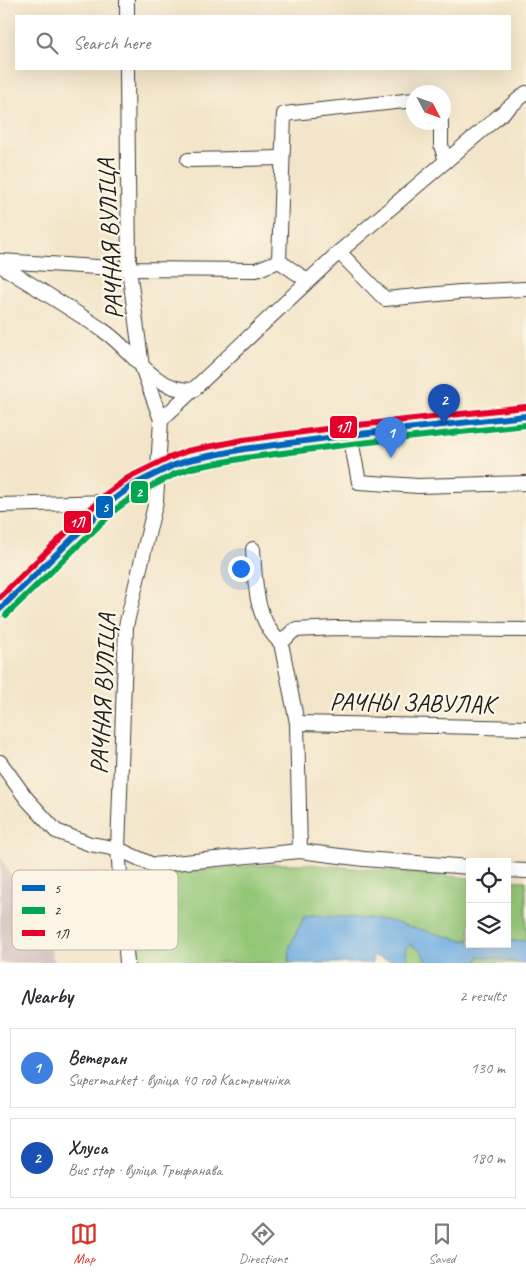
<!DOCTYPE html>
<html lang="en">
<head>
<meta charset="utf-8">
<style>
  body { margin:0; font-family:Caveat,sans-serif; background:#f2f2f3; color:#2b2b33 }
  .controls { position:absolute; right:15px; bottom:15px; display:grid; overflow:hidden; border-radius:0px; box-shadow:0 5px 20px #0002 }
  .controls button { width:45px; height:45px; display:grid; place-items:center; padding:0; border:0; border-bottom:1px solid #e1e1e2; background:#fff; color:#2b2b33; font:25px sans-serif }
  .compass { position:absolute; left:406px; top:85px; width:45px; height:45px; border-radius:50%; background:#fff; box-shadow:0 5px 20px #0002; rotate:131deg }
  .you { position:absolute; left:240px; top:568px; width:18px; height:18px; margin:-12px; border:4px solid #fff; border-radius:50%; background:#1a73e8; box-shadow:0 0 0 8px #1a73e833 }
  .badge { display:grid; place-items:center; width:32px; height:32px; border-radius:50%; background:#d93025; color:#fff; font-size:16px; font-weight:700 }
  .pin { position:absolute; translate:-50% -41px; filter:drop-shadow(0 1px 2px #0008) }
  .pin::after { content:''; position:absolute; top:26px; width:18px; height:15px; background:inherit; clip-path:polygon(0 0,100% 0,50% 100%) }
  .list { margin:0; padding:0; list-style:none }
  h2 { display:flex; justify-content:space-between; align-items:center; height:65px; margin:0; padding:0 20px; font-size:21px }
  h2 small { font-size:16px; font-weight:400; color:#7c7c81 }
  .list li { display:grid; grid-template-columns:32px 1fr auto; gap:15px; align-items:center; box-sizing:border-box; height:80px; margin:0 10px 10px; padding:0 10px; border:1px solid #e1e1e2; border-radius:0px }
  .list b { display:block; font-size:19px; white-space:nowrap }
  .list p { margin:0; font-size:16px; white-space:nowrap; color:#7c7c81 }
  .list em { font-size:16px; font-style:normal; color:#7c7c81 }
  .icon { flex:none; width:28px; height:28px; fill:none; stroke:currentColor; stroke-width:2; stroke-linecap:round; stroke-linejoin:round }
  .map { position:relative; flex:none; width:526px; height:963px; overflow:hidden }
  .search { position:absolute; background:#fff; box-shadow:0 5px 20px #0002; left:15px; right:15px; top:15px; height:55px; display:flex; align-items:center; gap:12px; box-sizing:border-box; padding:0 18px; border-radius:0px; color:#7c7c81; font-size:19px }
  .sheet { height:245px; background:#fff }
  nav { display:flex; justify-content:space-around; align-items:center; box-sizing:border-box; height:70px; border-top:1px solid #e1e1e2; background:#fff; font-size:14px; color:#7c7c81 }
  nav a { display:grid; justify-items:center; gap:2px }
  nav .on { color:#d93025 }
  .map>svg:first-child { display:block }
</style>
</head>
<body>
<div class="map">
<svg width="526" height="963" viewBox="0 0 526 963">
  <rect width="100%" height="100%" fill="#fcf5e5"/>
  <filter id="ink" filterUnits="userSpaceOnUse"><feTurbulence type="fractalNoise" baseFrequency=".02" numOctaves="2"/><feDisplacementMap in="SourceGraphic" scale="10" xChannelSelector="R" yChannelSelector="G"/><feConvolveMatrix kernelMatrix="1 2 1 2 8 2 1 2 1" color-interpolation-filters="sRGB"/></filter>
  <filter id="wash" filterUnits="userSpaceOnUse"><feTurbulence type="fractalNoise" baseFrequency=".0096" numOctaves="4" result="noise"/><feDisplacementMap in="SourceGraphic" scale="20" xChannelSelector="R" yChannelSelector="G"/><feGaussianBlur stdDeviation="1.12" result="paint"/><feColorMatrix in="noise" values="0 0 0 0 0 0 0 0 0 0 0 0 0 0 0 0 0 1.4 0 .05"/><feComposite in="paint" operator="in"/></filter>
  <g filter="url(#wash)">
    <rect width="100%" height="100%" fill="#f3e5c9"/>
    <path fill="#d1bfbd" d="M0 856 50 947 55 963H0Z"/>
    <g fill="#93c676" stroke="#587149">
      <path d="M275 864H306L470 878V940L290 946 289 963H135C132 923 120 894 163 873Z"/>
      <path d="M507 880 526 881V941H507Z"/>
      <path d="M410 944 421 951 427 963H409L405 949Z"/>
      <path d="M479 955 518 963H477Z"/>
    </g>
    <path fill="#70ade2" stroke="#46647f" d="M311 915 385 920 460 940H470V944H507V941H526V963L479 956 477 963H427L421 951 410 944 405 949 409 963H402L373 956 372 963H289L290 946 304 917Z"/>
  </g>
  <g filter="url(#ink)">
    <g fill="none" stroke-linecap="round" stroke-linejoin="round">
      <defs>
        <g id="minor">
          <path d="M127 0V16"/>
          <path d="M441 122V145L446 161"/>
          <path d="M188 160 282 158"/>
          <path d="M339 252 385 299 460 292 526 289"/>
          <path d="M0 261 129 269 256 270 279 261 308 281"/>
          <path d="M279 261 284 114 414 100"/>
          <path d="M0 265C35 287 70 308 104 331 134 351 153 392 194 390"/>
          <path d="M161 420 339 252 526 93"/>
          <path d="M350 435 359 482 418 486 526 483"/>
          <path d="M0 505 110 502"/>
          <path d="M253 549C255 582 255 620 281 643"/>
          <path d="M0 609 110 502 133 485 172 466 189 460 244 449 350 435 526 416"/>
          <path d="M297 723 526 728"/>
          <path d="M0 762 26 798 56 831 90 844 118 849 153 865 300 851 364 859 470 867"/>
          <path d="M300 851 297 723 281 643 294 630 336 628 526 630"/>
          <path d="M507 870 526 871"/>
          <path d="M127 963 118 849 126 626 156 501 161 420 142 367 129 269 127 69"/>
        </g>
      </defs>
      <use href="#minor" stroke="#3c3a36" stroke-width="16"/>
      <use href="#minor" stroke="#fff" stroke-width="14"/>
      <defs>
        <path id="bus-1" d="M0 609 110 502 133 485 172 466 189 460 244 449 350 435 526 416"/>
        <path id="bus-2" d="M6 615 116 509 138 493 175 474 191 468 245 458 351 444 526 425"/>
        <path id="bus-3" d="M0 597 105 495 128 478 169 458 187 451 243 440 349 426 525 407"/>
      </defs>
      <use href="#bus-1" stroke="#fcf5e5" stroke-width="10"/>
      <use href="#bus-2" stroke="#fcf5e5" stroke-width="10"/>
      <use href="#bus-3" stroke="#fcf5e5" stroke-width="10"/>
      <use href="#bus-1" stroke="#0065bd" stroke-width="6"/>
      <use href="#bus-2" stroke="#00a651" stroke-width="6"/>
      <use href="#bus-3" stroke="#e4002b" stroke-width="6"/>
    </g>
  </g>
  <g text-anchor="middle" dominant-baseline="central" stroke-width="5" stroke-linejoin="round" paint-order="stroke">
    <g font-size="25" fill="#1c1c1c" stroke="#fcf5e5">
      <text transform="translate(110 239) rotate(-93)">РАЧНАЯ ВУЛІЦА</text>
      <text transform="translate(103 694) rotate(-87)">РАЧНАЯ ВУЛІЦА</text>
      <text transform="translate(412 703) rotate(1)">РАЧНЫ ЗАВУЛАК</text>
    </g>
  </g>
  <rect x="12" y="870" width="166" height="80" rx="8" fill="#fcf5e5" stroke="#b9b4a9" stroke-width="1"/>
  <rect x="22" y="885" width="23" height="6" fill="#0065bd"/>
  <rect x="22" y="907" width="23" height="7" fill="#00a651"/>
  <rect x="22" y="930" width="23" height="6" fill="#e4002b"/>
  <g font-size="14" fill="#1c1c1c">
    <text x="54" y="893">5</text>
    <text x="54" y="915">2</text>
    <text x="54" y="938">1Л</text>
  </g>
  <g stroke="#fcf5e5" stroke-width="2">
    <rect x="329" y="415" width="29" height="24" rx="5" fill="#e4002b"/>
    <rect x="130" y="480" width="19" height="24" rx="5" fill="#00a651"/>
    <rect x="95" y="495" width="19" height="24" rx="5" fill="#0065bd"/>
    <rect x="63" y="510" width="29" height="24" rx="5" fill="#e4002b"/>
  </g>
  <g font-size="14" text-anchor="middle" font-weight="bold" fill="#fff">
    <text x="343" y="432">1Л</text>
    <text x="139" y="497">2</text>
    <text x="105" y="512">5</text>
    <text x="77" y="527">1Л</text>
  </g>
</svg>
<div class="controls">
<button><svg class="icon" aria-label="locate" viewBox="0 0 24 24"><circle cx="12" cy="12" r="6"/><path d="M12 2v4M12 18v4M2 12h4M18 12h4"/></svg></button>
<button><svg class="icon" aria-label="layers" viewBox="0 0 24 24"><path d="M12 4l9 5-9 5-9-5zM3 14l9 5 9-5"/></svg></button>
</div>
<svg class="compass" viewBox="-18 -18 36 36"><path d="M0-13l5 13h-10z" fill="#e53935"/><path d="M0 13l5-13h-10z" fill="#7c7c81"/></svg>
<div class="you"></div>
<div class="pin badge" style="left:391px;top:458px;background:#3f7fe0">1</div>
<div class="pin badge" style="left:444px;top:425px;background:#1a4fb4">2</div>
<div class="search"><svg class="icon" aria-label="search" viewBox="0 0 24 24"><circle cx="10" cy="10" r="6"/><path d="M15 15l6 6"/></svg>Search here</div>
</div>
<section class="sheet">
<h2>Nearby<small>2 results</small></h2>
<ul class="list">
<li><span class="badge" style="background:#3f7fe0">1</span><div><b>Ветеран</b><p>Supermarket · вуліца 40 год Кастрычніка</p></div><em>130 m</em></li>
<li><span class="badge" style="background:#1a4fb4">2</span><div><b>Хлуса</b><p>Bus stop · вуліца Трыфанава</p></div><em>180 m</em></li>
</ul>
</section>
<nav>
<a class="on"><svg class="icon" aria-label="map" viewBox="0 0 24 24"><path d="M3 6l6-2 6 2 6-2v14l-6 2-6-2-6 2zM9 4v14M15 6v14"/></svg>Map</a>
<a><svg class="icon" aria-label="directions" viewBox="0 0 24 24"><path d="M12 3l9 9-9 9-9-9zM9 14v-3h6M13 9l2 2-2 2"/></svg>Directions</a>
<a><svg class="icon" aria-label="saved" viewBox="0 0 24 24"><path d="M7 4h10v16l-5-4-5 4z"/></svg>Saved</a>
</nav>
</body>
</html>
